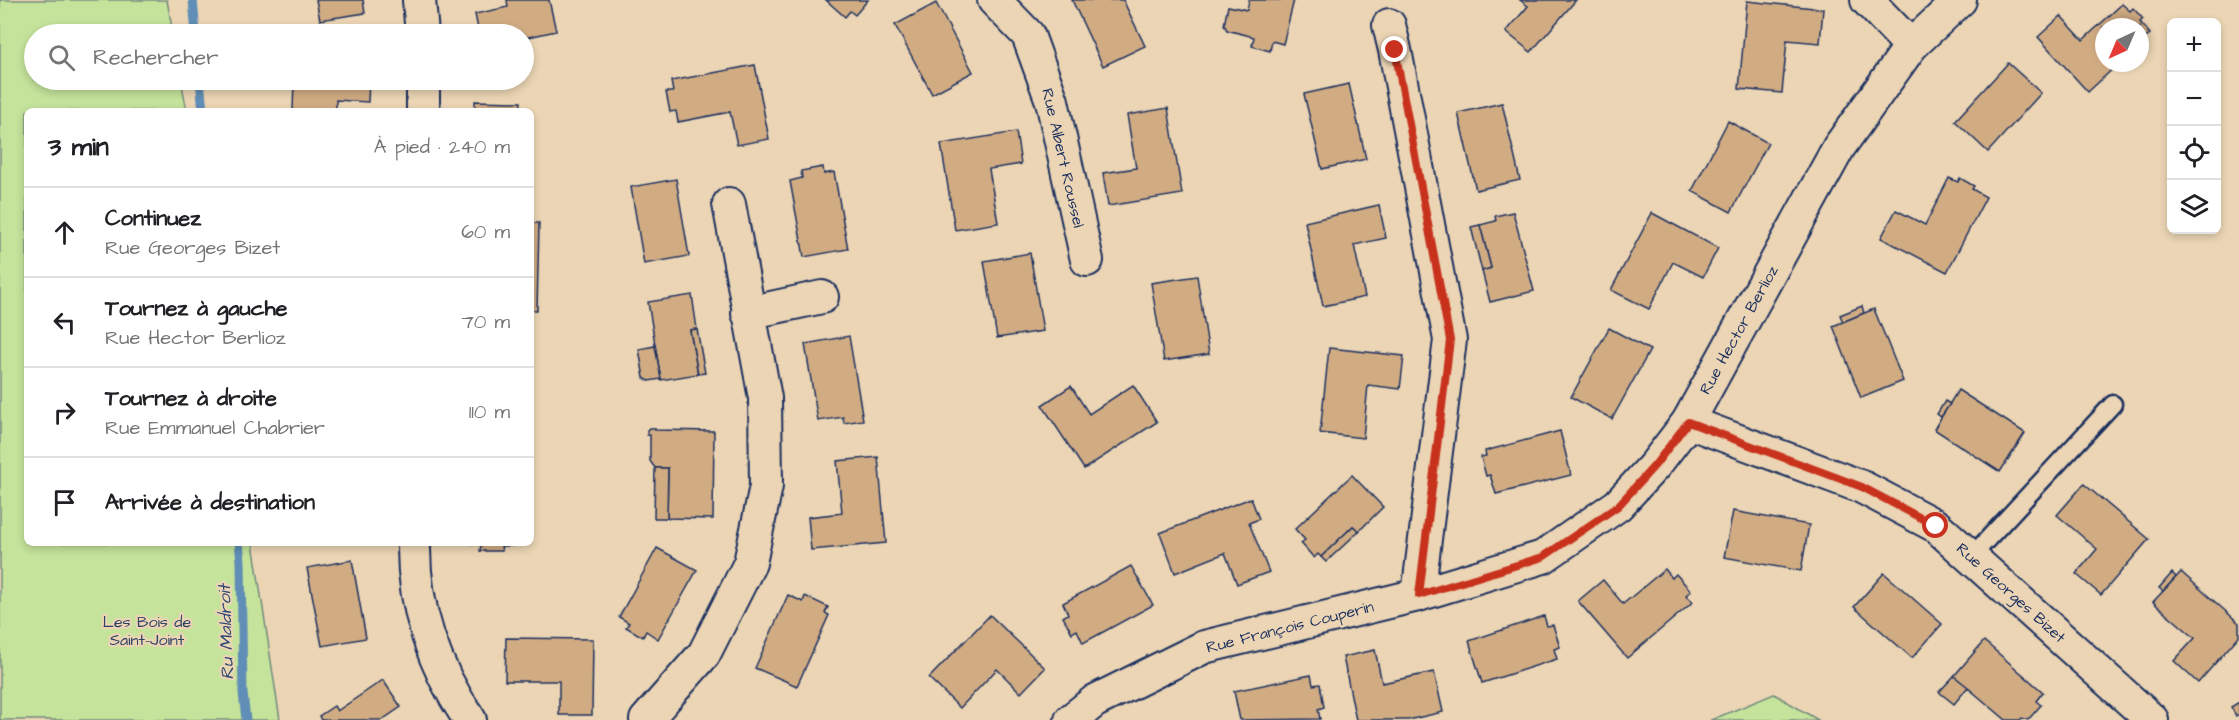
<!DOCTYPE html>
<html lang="fr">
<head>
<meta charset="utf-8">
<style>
  body { margin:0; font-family:"Architects Daughter",sans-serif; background:#f2f2f2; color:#202124 }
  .controls { position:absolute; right:18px; top:18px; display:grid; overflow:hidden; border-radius:9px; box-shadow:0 3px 9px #0003 }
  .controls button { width:54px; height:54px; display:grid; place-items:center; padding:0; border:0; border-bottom:2px solid #e0e0e0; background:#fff; color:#202124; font:30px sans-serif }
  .compass { position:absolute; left:2095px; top:18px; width:54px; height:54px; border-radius:50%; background:#fff; box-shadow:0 3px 9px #0003; rotate:224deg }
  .stop { position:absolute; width:18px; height:18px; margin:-14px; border:4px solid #c8321e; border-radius:50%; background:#fff }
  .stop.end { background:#c8321e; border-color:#fff; box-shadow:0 2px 6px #0008 }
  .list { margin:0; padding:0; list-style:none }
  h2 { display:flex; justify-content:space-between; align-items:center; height:78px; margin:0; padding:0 24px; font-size:26px }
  h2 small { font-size:20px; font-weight:400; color:#757577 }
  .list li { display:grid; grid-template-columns:39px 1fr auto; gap:18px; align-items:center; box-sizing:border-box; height:90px; padding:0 24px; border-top:2px solid #e0e0e0 }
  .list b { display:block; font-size:22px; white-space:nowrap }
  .list p { margin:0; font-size:20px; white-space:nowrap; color:#757577 }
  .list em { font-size:20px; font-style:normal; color:#757577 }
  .icon { flex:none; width:33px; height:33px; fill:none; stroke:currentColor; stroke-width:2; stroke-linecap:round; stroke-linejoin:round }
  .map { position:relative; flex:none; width:2239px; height:720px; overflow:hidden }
  .search { position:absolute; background:#fff; box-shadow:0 3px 9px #0003; left:24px; top:24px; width:510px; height:66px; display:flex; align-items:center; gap:15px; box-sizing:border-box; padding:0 21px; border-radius:33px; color:#757577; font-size:22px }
  .panel { position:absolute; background:#fff; box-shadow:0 3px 9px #0003; left:24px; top:108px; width:510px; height:438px; border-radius:9px }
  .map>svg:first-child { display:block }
</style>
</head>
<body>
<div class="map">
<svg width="2239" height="720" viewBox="0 0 2239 720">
  <rect width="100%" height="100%" fill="#ebd5b4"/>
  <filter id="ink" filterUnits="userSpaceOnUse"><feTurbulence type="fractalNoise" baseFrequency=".0167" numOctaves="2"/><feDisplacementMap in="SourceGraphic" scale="12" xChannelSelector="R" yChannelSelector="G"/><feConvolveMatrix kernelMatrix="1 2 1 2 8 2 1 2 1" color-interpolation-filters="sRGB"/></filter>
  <g filter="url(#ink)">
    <g fill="#c5e39b" stroke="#70897c" stroke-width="1.5">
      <path d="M0 0H167L173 34H34V80H181L187 111H27V543H253L280 720H0Z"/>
      <path d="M1774 694 1818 720H1710H1711Z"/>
    </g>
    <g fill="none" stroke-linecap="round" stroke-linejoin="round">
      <g stroke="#618eb6" stroke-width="9">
        <path d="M193 0 196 34"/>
        <path d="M200 80 203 111"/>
        <path d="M239 543 241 561 243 693 246 720"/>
      </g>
    </g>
    <g fill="#d1ac83" stroke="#1b2f5e" stroke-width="1.5">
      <path d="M316 0H363L365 13 320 20Z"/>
      <path d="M507 0H549L556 31 524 38V34H479L475 14 508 7Z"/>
      <path d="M826 0H868L855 15 850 11 845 17Z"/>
      <path d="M1072 0H1123L1145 46 1103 66Z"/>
      <path d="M1249 0H1294L1283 44 1272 41 1270 51 1252 46 1254 37 1227 30 1224 25 1228 6 1247 10Z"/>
      <path d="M1520 0H1576L1531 52 1506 32 1528 6Z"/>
      <path d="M1747 1 1823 9 1820 43 1787 40 1782 93 1739 89Z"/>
      <path d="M936 3 973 72 932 94 895 25Z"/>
      <path d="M2122 4 2130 11 2133 8 2143 19 2140 22 2150 34 2140 44V27H2104V63H2119L2088 92 2038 37 2061 16 2083 40Z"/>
      <path d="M2008 63 2041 93 1988 152 1955 121Z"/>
      <path d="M755 65 769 139 737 145 730 112 678 122 676 111 670 112 666 92H673L671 81Z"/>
      <path d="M294 80H369L368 102 336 100V111H293Z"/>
      <path d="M1349 84 1366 159 1322 169 1304 94Z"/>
      <path d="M475 101 521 102 520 111H475Z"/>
      <path d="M1502 103 1520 180 1476 190 1458 113Z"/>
      <path d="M1168 108 1182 194 1108 206 1103 173 1136 168 1127 115Z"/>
      <path d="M1728 121 1768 143 1731 212 1692 191Z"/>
      <path d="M1016 132 1021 164 989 169 998 223 955 230 941 144Z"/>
      <path d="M823 167 824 174 834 172 848 249 804 257 790 181 802 178 801 171Z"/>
      <path d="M1949 178 1958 182 1960 178 1974 186 1972 189 1986 197 1947 272 1881 238 1896 210 1925 225Z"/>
      <path d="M676 179 689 256 644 264 631 187Z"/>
      <path d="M1379 205 1386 238 1354 245 1365 297 1323 306 1305 222Z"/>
      <path d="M1513 212 1534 291 1490 302 1482 271 1491 268 1480 225 1496 221 1495 216Z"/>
      <path d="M1652 213 1718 248 1703 277 1673 262 1649 309 1611 290Z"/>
      <path d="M531 223H539L537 310H531Z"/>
      <path d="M1480 225 1491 268 1482 271 1471 227Z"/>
      <path d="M1030 253 1043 331 997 338 984 261Z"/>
      <path d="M1197 276 1209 354 1164 361 1151 283Z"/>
      <path d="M692 295 697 329 690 330 698 374 661 380 648 302Z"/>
      <path d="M1862 306 1864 313 1843 322 1840 315Z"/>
      <path d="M1874 309 1903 381 1861 398 1833 326Z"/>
      <path d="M1609 328 1650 350 1612 419 1571 397Z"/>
      <path d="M697 329 705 373 698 374 690 330Z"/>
      <path d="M849 336 863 420 844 423 843 417 818 421 805 344Z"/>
      <path d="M655 346 661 379 649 381 644 378 639 349Z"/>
      <path d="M1329 348 1404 356 1400 389 1368 385 1363 438 1320 433Z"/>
      <path d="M1133 385 1157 422 1084 469 1042 405 1071 386 1089 414Z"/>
      <path d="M1958 390 2025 433 2000 472 1934 429Z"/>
      <path d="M1945 401 1950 404 1941 417 1937 414Z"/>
      <path d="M649 428H655V430L714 431 713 519 667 518 668 468H655L650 461V435H647V430Z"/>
      <path d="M1560 431 1571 475 1496 494 1490 475 1486 476 1481 457 1486 456 1485 451Z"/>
      <path d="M878 457 886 543 811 550 808 517 842 513 837 461Z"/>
      <path d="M655 468H668L667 518H654Z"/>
      <path d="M1352 475 1383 507 1359 531 1353 526 1321 557 1318 554 1314 558 1301 543 1305 540 1295 529Z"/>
      <path d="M2084 484 2149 539 2101 595 2076 574 2097 549 2057 515Z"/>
      <path d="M1251 498 1259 519 1249 523 1269 572 1237 584 1225 553 1175 573 1160 533Z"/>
      <path d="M1733 511 1809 525 1801 571 1724 557Z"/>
      <path d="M1353 526 1359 531 1326 562 1321 557Z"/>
      <path d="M467 543H512V546H501L502 551H480L481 545Z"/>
      <path d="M657 548 697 570 658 639 646 631 643 637 626 627 629 623 619 617Z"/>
      <path d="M352 560 366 638 322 646 307 568Z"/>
      <path d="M1131 566 1153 605 1083 643 1077 630 1072 633 1063 617 1068 614 1063 603Z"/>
      <path d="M1665 569 1672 578 1676 574 1691 591 1686 595 1693 602 1627 658 1578 601 1603 580 1623 604Z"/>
      <path d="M2181 572 2239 623V636L2198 683 2174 661 2195 638 2153 602Z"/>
      <path d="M1884 573 1942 624 1912 658 1854 607Z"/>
      <path d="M2172 573 2176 577 2163 591 2159 588Z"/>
      <path d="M788 595 803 602 805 596 828 607 825 613 829 615 797 686 755 668Z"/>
      <path d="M990 615 1045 668 1021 693 997 669 960 708 929 678Z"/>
      <path d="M1544 616 1547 626 1553 625 1560 647 1554 649 1557 659 1482 683 1469 641Z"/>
      <path d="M506 638 593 639 592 715H559V681H505Z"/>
      <path d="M1984 641 2043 692 2036 701 2041 705 2028 720 2022 718 2020 720H2006L1954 676Z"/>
      <path d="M1375 650 1382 683 1434 672 1443 712 1408 720H1356L1343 657Z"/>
      <path d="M1311 675 1313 685 1320 684 1324 707 1318 709 1320 719 1240 720 1234 691Z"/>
      <path d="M1954 676 1968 687 1954 704 1939 692Z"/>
      <path d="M383 680 401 707 382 720H321L319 716 334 706 337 711Z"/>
      <path d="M2239 702V714L2236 716 2231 707Z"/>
    </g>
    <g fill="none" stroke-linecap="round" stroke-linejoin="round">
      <defs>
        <path id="lane" d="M1971 557 2113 404"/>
        <g id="street">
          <path d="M419 0 422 34"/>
          <path d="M994 0 1028 35 1052 101 1087 260"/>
          <path d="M1867 0 1911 46"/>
          <path d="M1389 25 1395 50 1450 340 1418 595"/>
          <path d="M423 111V80"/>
          <path d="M748 313 822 297"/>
          <path d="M1688 422 1862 487 1936 526 2152 720"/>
          <path d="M414 543C413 607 434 668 470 720"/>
          <path d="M646 720 704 654 750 563 766 486 765 398 729 204"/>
          <path d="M1071 720 1095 701 1204 647 1418 595 1543 557 1618 505 1655 465 1688 422 1839 147 1911 46 1960 0"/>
        </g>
      </defs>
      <use href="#lane" stroke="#1b2f5e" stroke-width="21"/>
      <use href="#street" stroke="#1b2f5e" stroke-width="36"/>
      <use href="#lane" stroke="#ebd5b4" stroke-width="16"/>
      <use href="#street" stroke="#ebd5b4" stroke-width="32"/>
    </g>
  </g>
  <g fill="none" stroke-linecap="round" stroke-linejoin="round" filter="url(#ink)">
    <path stroke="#c8321e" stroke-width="8" d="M1395 50 1450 340 1419 595 1543 557 1618 506 1655 465 1688 422 1862 487 1936 526"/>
  </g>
  <g text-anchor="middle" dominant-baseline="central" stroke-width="4.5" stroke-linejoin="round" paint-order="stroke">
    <g font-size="16" fill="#1b2f5e" stroke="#ebd5b4">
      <text transform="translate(1063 158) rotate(77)">Rue Albert Roussel</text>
      <text transform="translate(1739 330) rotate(-61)">Rue Hector Berlioz</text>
      <text transform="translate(2011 593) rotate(42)">Rue Georges Bizet</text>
      <text transform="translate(1290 627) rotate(-14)">Rue François Couperin</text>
    </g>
    <g font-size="16" fill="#2c4164" stroke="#ebd5b4">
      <text x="147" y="622">Les Bois de<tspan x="147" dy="18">Saint-Joint</tspan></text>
    </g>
    <g font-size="18" font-style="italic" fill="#2c4774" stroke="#ebd5b4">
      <text transform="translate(226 632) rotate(-92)">Ru Maldroit</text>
    </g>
  </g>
</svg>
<div class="controls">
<button>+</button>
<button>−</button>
<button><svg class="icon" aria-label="locate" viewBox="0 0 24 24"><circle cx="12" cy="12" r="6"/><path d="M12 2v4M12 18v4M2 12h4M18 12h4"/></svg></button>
<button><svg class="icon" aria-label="layers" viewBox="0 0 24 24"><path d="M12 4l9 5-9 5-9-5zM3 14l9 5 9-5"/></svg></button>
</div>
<svg class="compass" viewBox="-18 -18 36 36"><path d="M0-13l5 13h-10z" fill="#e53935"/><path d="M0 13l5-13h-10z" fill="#757577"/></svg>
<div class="stop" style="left:1936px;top:526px"></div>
<div class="stop end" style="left:1395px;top:50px"></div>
<div class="search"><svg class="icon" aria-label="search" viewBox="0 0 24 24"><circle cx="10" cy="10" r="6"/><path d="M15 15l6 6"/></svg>Rechercher</div>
<section class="panel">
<h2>3 min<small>À pied · 240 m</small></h2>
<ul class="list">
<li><svg class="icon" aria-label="ahead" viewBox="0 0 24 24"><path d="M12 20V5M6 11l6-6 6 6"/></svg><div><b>Continuez</b><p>Rue Georges Bizet</p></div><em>60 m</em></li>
<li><svg class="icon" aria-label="left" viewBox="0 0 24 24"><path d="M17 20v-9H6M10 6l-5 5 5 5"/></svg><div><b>Tournez à gauche</b><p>Rue Hector Berlioz</p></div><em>70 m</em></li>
<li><svg class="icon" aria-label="right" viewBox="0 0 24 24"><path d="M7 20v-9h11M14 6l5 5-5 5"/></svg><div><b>Tournez à droite</b><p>Rue Emmanuel Chabrier</p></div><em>110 m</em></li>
<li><svg class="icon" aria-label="arrive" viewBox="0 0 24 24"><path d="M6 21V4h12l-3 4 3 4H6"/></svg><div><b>Arrivée à destination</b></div></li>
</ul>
</section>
</div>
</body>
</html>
